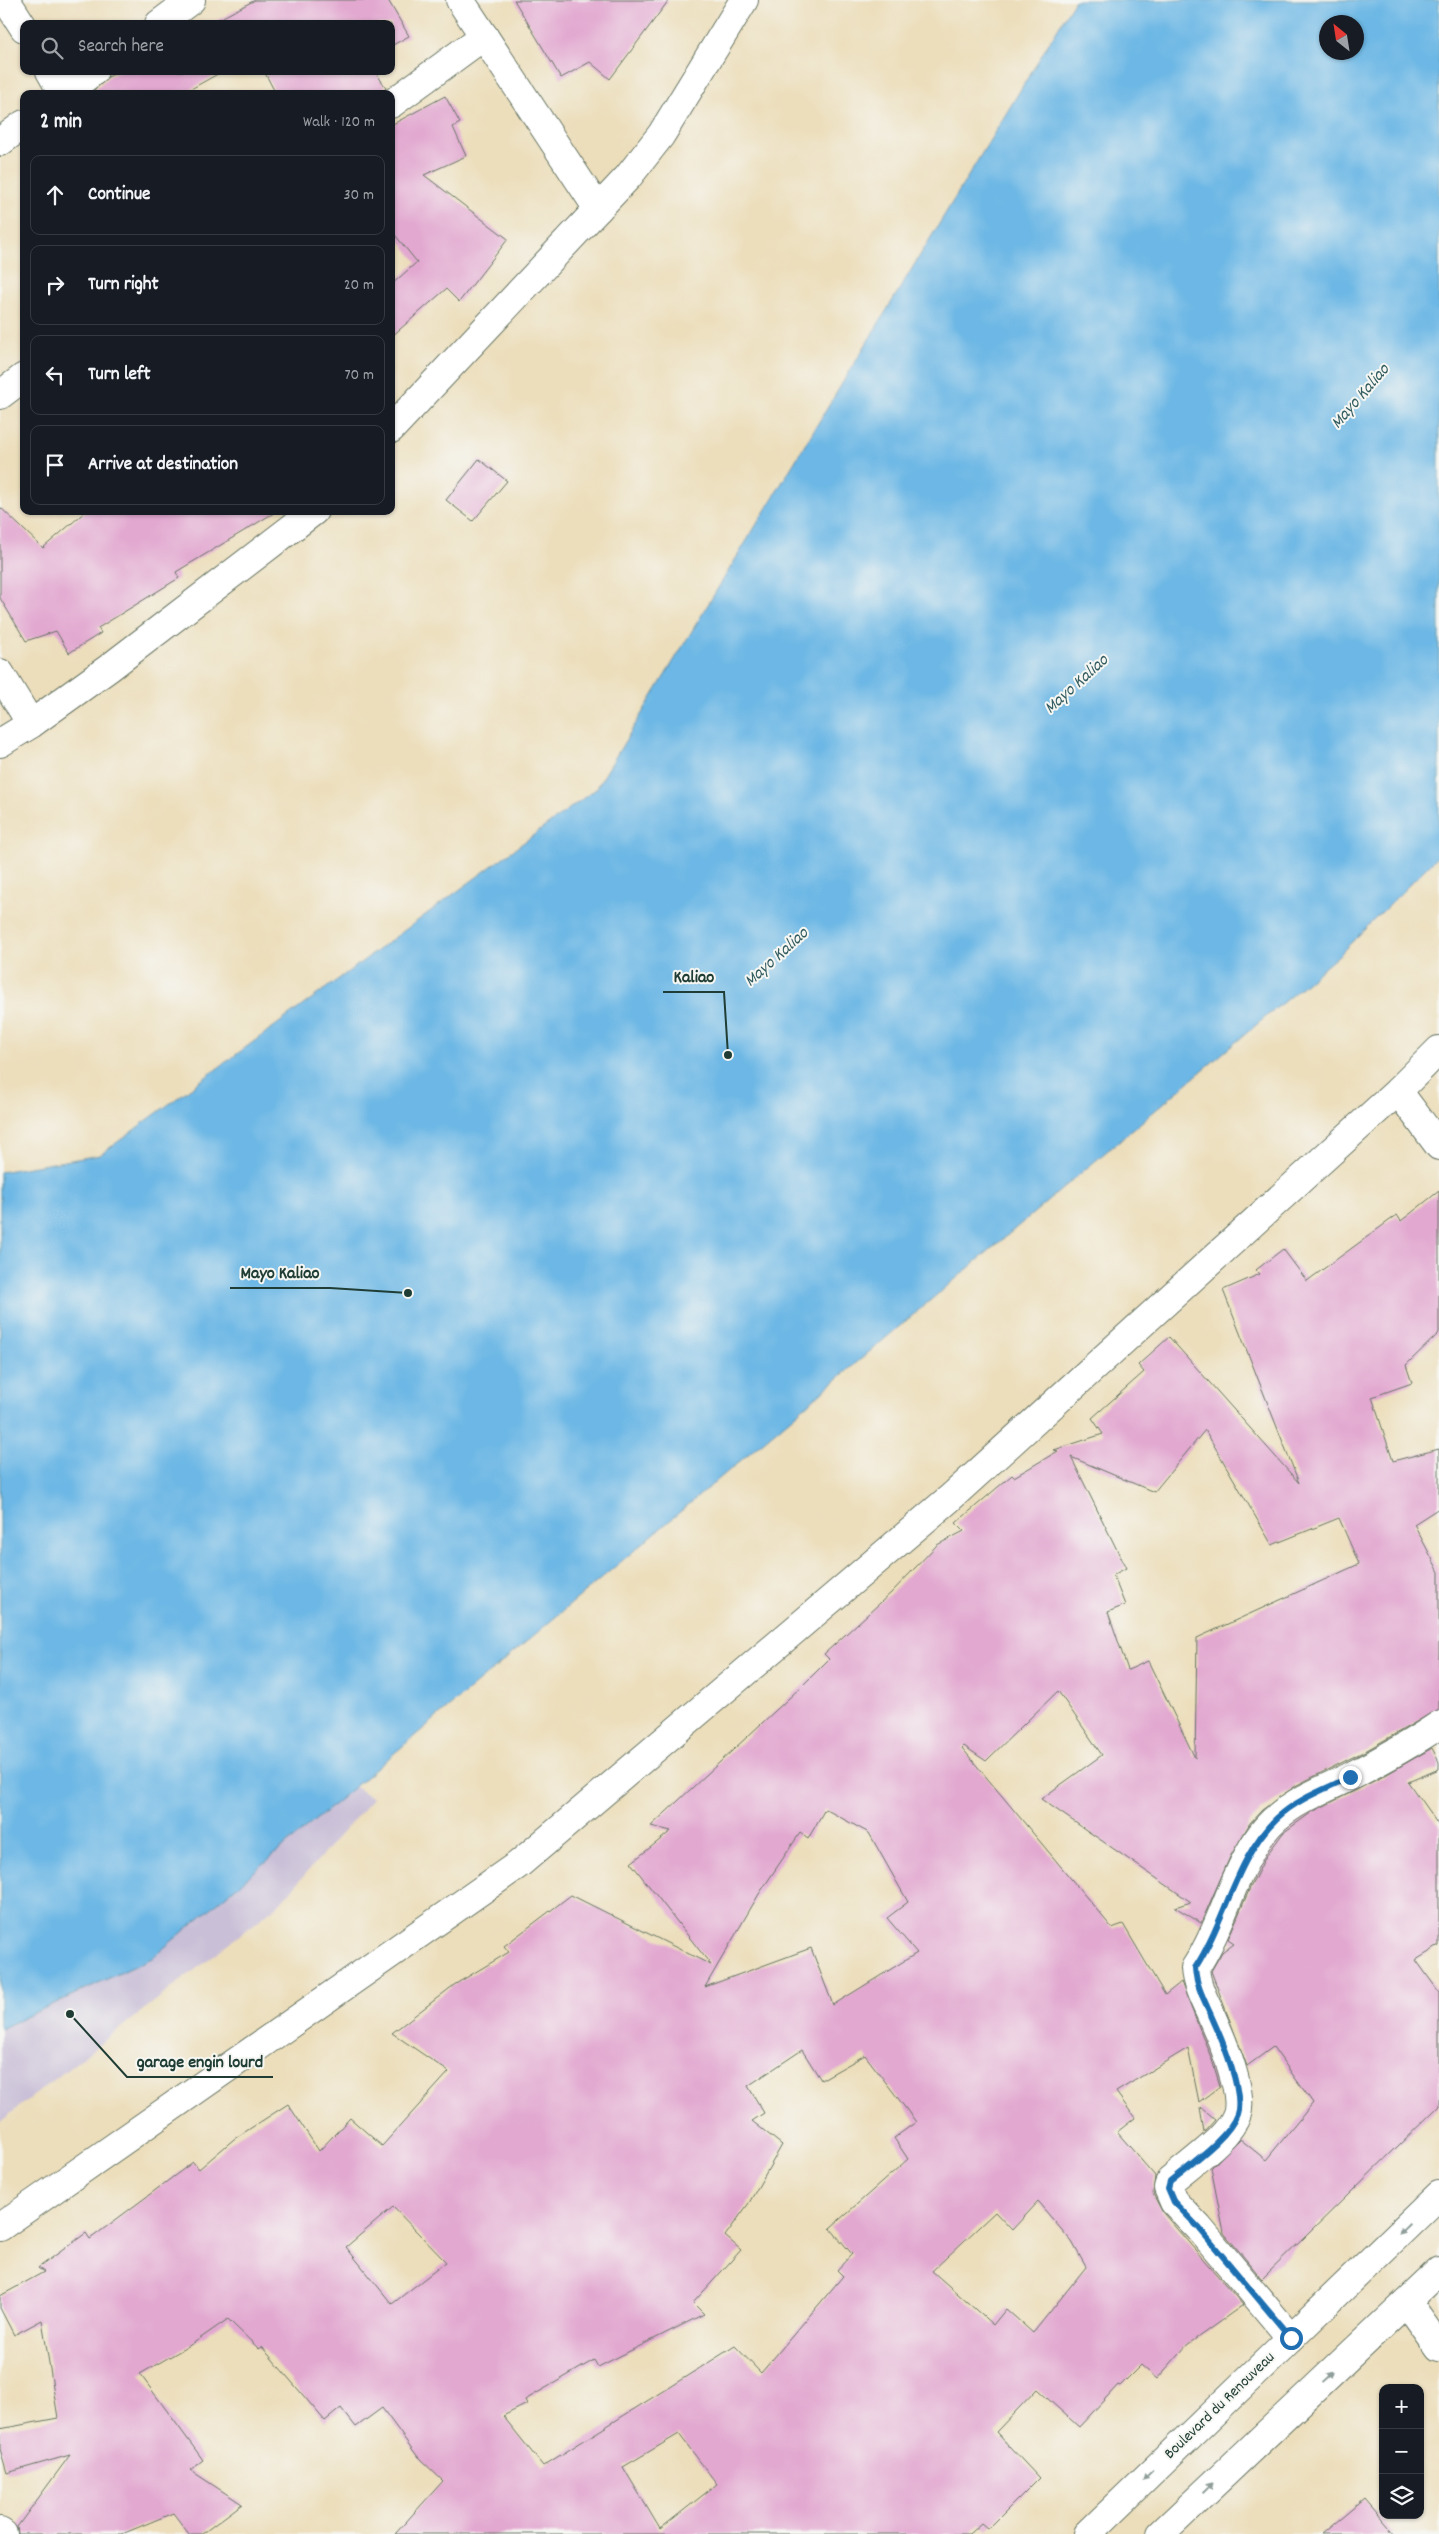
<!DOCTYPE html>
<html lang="en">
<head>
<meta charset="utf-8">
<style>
  body { margin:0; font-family:Dekko,sans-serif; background:#20242c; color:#f1f3f6 }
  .controls { position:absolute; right:15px; bottom:15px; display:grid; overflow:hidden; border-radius:10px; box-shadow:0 1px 4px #0004 }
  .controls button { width:45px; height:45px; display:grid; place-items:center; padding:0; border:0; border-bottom:1px solid #363941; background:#171b24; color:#f1f3f6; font:25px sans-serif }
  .compass { position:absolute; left:1319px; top:15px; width:45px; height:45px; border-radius:50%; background:#171b24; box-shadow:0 1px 4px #0004; rotate:330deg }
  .stop { position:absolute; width:15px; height:15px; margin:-11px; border:4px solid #1f6fb2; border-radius:50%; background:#fff }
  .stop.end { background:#1f6fb2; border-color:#fff; box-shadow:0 1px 5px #0008 }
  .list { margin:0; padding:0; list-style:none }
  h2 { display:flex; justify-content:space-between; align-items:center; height:65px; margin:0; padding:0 20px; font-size:21px }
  h2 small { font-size:16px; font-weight:400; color:#9ea1a6 }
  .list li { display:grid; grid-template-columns:32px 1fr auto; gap:15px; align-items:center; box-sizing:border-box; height:80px; margin:0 10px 10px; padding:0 10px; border:1px solid #363941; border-radius:10px }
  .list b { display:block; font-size:19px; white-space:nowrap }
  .list em { font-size:16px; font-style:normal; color:#9ea1a6 }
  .icon { flex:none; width:28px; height:28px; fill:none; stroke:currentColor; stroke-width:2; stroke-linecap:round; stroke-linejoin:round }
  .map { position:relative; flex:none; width:1439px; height:2534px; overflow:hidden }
  .search { position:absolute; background:#171b24; box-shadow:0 1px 4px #0004; left:20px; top:20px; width:375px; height:55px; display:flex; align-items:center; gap:12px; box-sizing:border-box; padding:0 18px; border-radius:10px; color:#9ea1a6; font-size:19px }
  .panel { position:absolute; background:#171b24; box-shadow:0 1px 4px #0004; left:20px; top:90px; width:375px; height:425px; border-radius:10px }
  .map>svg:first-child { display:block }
</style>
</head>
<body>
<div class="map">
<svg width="1439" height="2534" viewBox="0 0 1439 2534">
  <rect width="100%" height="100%" fill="#f6f6f2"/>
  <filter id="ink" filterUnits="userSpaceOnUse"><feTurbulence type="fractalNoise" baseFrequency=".02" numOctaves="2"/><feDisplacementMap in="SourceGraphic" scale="10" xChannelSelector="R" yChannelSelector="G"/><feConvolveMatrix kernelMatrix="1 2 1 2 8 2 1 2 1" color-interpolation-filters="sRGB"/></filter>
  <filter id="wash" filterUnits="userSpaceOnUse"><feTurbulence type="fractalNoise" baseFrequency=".0096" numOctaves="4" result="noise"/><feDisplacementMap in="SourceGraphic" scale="20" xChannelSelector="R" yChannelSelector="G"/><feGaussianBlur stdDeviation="1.12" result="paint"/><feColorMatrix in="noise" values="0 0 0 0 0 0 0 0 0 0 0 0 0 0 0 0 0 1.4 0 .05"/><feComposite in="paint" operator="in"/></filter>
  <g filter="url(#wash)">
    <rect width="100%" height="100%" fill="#ecdebb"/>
    <path fill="#c9bfd7" d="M312 1761 373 1798 278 1905 0 2122V1891Z"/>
    <path fill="#6cb7e5" stroke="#467a8c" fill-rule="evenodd" d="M1075 0H1439V855L1339 955 152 1958 0 2029V1172L100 1155 596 789ZM1326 22H1356V52H1326Z"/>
    <g id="blocks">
      <g fill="#e2a8d0" fill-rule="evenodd">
        <path d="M255 0H388L409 36 391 46V24H210Z"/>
        <path d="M514 0H669L610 79 590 62 561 78Z"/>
        <path d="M120 71H223L182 94H90L108 77Z"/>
        <path d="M264 71H375L386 88 380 94H276Z"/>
        <path d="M445 96 460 123 453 127 466 156 424 175 508 239 459 302 446 289 391 337V285L417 262 391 230V125Z"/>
        <path d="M479 459 507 481 473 521 446 500Z"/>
        <path d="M0 507 43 548 86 511H277L176 572 179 578 98 628 101 633 69 653 56 631 26 641 0 598Z"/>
        <path d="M1439 1191V1333L1406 1365 1412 1383 1372 1397 1393 1461 1439 1449V1508L1414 1524 1439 1572V1709L1367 1750 1297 1785 1262 1810 1250 1823 1230 1857 1201 1923 1175 1907 1191 1902 1041 1799 1102 1755 1058 1691 986 1761 964 1746 962 1748 1112 1928 1123 1924 1165 1995 1181 1982 1212 2060 1220 2086 1199 2102 1188 2048 1116 2092 1135 2118 1117 2132 1155 2176 1153 2194 1163 2213 1243 2305 1187 2345 1157 2379 1141 2365 1120 2386 1118 2385 1079 2427 1037 2389 996 2432 1039 2478 988 2529 981 2523 969 2534H395L443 2481 418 2457 382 2408 356 2427 341 2408 325 2421 262 2347 259 2349 228 2319 192 2344 140 2374 203 2460 190 2470 242 2504 202 2534H189L173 2513 122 2534H18L17 2527 70 2455 7 2473 0 2449V2429L58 2418 42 2320 14 2335 0 2308V2296L44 2272 38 2268 86 2233 90 2239 193 2162 199 2169 234 2139 288 2104 319 2151 350 2118 382 2146 449 2072 392 2033 454 1985 509 1952 504 1946 571 1895 711 1965 631 1863 671 1831 651 1826 802 1686 829 1659 824 1654 891 1593 937 1545 964 1531 956 1523 1012 1475 1014 1477 1058 1451 1054 1450 1103 1434 1092 1418 1144 1372 1138 1365 1169 1337 1299 1483 1223 1290 1260 1274 1256 1270 1283 1249 1307 1281 1397 1215 1401 1221ZM1205 1430 1272 1545 1339 1518 1359 1564 1197 1638 1195 1758 1148 1661 1128 1670 1108 1612 1125 1605 1113 1575 1126 1568 1071 1457 1154 1492ZM825 1809 869 1833 908 1902 887 1918 917 1953 833 2005 811 1948 705 1987 759 1894 800 1833 808 1839ZM802 2050 821 2080 865 2055 916 2122 894 2138 908 2159 830 2228 852 2254 837 2270 843 2276 761 2373 735 2346 543 2466 503 2416 527 2404 525 2400 594 2360 598 2367 704 2314 693 2303 741 2250 725 2236 749 2203 782 2145 752 2121 764 2113 748 2086ZM1038 2202 1072 2242 1086 2267 1033 2333 1006 2309 993 2325 932 2271 995 2212 1012 2230ZM393 2207 446 2262 392 2304 346 2247ZM679 2434 717 2484 660 2529 623 2467Z"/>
        <path d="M1432 1748 1439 1762V1769L1408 1782 1439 1826V1946L1416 1960 1439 1992V2106L1262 2279 1224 2233 1211 2168 1240 2139 1266 2160 1313 2103 1273 2047 1247 2066 1211 1971 1222 1952 1234 1943 1228 1939 1250 1888 1266 1856 1283 1833 1312 1812 1382 1777Z"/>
        <path d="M1200 2107 1215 2120 1204 2132Z"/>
        <path d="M1364 2498 1395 2534H1321Z"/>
      </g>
    </g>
  </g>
  <g filter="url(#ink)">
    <use href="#blocks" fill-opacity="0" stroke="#677563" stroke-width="1"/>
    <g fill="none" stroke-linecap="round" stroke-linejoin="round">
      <defs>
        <g id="minor">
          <path d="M6 0 24 28"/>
          <path d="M460 0 598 209"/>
          <path d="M159 24 191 0"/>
          <path d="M50 71 63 94"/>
          <path d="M64 94 94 71"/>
          <path d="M391 104 484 36"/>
          <path d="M0 142 24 124"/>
          <path d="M0 395 24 377"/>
          <path d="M391 429 628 177 661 135 744 0"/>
          <path d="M0 673 31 724"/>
          <path d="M0 743 31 724 109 668 314 511"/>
          <path d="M1398 1091 1439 1146"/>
          <path d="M0 2227 519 1864 949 1499 1398 1091 1439 1050"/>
          <path d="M1407 2302 1439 2347"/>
          <path d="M1291 2338 1199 2228 1174 2202 1168 2188 1170 2181C1189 2164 1229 2138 1237 2114 1244 2093 1223 2042 1214 2022 1207 2005 1196 1987 1195 1968 1223 1926 1232 1873 1263 1832 1285 1803 1322 1791 1353 1775 1382 1760 1411 1744 1439 1725"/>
          <path d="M0 2532 3 2534"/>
        </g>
        <g id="major">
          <path d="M1088 2534 1439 2195"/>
          <path d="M1161 2534 1439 2271"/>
        </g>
      </defs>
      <use href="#minor" stroke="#677563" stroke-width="30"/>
      <use href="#major" stroke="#677563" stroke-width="30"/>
      <use href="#minor" stroke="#fff" stroke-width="28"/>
      <use href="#major" stroke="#fff" stroke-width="28"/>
    </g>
    <defs><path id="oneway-solid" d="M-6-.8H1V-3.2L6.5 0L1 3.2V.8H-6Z" transform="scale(1.25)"/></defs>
    <g fill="#8f9e9a">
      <use href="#oneway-solid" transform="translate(1404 2229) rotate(136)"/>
      <use href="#oneway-solid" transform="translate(1327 2377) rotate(-43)"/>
      <use href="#oneway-solid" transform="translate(1148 2475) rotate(136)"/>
      <use href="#oneway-solid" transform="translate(1208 2488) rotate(-44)"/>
    </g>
  </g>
  <g fill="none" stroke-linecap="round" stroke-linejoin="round" filter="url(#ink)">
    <path stroke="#1f6fb2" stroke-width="6" d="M1291 2338 1199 2228 1174 2202 1168 2188 1170 2181C1189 2165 1229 2138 1237 2114 1244 2093 1223 2042 1214 2022 1207 2005 1196 1987 1195 1968 1226 1921 1235 1858 1277 1818 1297 1799 1325 1789 1350 1777"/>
  </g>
  <g text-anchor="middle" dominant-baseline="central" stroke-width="4" stroke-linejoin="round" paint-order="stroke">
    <g font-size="16" fill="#1f3d34" stroke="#f6f6f2">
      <text transform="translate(1220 2406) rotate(-44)">Boulevard du Renouveau</text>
    </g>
    <g font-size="18" font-style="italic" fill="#325c60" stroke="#f6f6f2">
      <text transform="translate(1361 397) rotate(-49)">Mayo Kaliao</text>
      <text transform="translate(1077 685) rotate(-42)">Mayo Kaliao</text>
      <text transform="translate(777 958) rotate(-42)">Mayo Kaliao</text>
    </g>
  </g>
  <path fill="none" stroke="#1f3d34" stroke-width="2" d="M728 1055L724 992H663M408 1293L330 1288H230M70 2014L127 2077H273"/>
  <g fill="#1f3d34" stroke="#f6f6f2" stroke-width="2">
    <circle cx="728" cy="1055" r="5"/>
    <circle cx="408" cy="1293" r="5"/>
    <circle cx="70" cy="2014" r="5"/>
  </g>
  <g font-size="18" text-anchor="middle" font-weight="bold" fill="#1f3d34" stroke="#f6f6f2" stroke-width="4" stroke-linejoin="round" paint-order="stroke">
    <text x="694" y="982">Kaliao</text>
    <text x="280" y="1278">Mayo Kaliao</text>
    <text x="200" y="2067">garage engin lourd</text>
  </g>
</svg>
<div class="controls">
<button>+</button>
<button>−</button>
<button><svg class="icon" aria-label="layers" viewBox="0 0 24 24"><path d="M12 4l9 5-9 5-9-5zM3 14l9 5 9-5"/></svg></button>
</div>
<svg class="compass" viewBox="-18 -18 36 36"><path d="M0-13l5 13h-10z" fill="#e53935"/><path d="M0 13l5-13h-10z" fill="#9ea1a6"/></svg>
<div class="stop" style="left:1291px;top:2338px"></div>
<div class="stop end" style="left:1350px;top:1777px"></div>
<div class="search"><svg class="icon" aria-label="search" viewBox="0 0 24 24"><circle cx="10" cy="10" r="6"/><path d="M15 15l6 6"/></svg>Search here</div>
<section class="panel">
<h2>2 min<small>Walk · 120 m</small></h2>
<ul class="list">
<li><svg class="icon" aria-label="ahead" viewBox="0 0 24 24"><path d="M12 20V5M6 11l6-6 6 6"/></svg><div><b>Continue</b></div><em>30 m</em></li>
<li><svg class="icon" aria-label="right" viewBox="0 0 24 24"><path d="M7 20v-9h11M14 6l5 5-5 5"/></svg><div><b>Turn right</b></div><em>20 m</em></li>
<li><svg class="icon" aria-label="left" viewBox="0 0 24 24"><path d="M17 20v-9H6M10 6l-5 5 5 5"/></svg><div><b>Turn left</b></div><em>70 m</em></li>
<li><svg class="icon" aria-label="arrive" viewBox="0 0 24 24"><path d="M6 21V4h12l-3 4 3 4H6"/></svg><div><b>Arrive at destination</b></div></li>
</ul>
</section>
</div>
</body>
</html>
